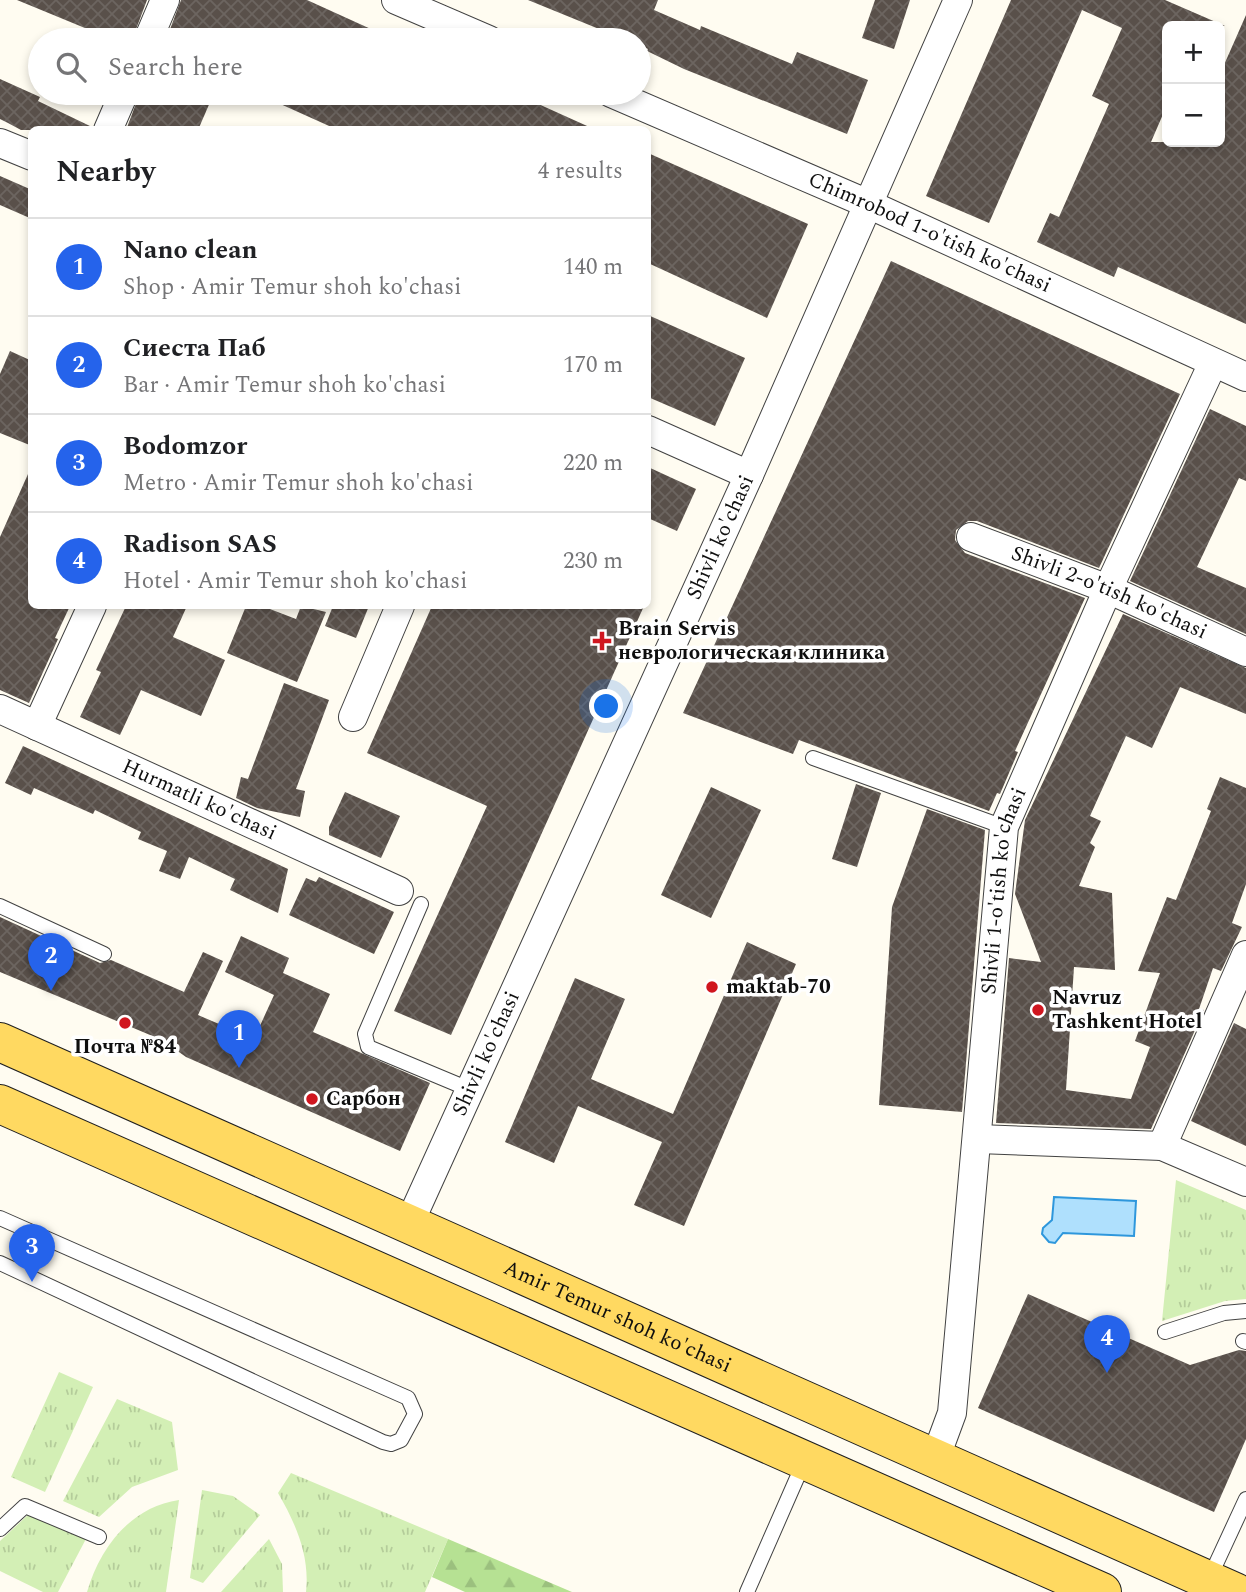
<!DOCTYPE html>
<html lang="en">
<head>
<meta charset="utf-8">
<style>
  body { margin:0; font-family:Spectral,serif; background:#f2f2f2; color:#202124 }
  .controls { position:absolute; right:21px; top:21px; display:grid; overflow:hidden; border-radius:10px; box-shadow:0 4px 10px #0003 }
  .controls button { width:63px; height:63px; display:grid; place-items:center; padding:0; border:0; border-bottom:2px solid #e0e0e0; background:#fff; color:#202124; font:35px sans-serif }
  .you { position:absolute; left:607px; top:707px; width:24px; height:24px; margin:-18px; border:5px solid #fff; border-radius:50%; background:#1a73e8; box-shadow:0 0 0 10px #1a73e833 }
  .badge { display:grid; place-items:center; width:46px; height:46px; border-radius:50%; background:#2563eb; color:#fff; font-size:23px; font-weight:700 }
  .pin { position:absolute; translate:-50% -58px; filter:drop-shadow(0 2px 4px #0008) }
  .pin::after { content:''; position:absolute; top:37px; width:24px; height:21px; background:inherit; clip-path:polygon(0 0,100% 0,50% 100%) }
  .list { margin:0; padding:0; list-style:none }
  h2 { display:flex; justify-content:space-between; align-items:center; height:91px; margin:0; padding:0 28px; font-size:30px }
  h2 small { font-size:23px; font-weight:400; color:#757577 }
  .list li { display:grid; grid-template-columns:46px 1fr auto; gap:21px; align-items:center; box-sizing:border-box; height:98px; padding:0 28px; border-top:2px solid #e0e0e0 }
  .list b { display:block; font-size:26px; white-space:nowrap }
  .list p { margin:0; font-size:23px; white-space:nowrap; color:#757577 }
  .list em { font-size:23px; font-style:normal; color:#757577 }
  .icon { flex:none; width:38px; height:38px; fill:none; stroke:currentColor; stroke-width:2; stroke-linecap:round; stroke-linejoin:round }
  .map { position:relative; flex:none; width:1246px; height:1592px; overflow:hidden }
  .search { position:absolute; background:#fff; box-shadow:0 4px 10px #0003; left:28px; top:28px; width:623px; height:77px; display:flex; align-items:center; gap:18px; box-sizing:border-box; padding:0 24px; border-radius:38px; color:#757577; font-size:26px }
  .panel { position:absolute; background:#fff; box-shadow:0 4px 10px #0003; left:28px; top:126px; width:623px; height:483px; border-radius:10px }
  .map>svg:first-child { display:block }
</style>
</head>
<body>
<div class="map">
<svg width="1246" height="1592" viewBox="0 0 1246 1592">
  <defs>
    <pattern id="grass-tufts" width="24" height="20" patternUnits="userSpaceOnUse" patternTransform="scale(1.75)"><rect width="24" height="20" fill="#d3efb5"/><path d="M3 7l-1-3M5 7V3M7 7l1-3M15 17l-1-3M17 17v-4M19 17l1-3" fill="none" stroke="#b4cc9a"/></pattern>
    <pattern id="forest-firs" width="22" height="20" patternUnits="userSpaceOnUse" patternTransform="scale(1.75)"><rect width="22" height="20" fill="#b6e193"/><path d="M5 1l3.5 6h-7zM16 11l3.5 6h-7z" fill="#9bc07e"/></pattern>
    <pattern id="building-cross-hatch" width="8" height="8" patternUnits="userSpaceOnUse" patternTransform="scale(1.75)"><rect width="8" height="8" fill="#59504a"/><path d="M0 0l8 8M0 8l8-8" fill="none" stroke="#6c6560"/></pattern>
  </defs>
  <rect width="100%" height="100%" fill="#fffcf1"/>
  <g fill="url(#grass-tufts)">
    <path d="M1176 1180 1246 1210V1299L1225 1301 1162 1321Z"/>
    <path d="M59 1372 93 1387 45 1492 11 1477Z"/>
    <path d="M117 1399 172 1422 178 1470 132 1487 99 1517 63 1501Z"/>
    <path d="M291 1473 448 1539 425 1592H306C310 1556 296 1524 278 1493Z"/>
    <path d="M202 1490 233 1496 260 1515 203 1583 190 1578Z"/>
    <path d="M179 1500 166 1592H87C100 1547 131 1507 179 1500Z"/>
    <path d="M30 1513 87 1537 58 1592H43L0 1571V1541Z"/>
    <path d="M269 1539 282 1564 283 1592H221Z"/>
  </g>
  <path fill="url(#forest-firs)" d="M448 1539 572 1592H465L432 1577Z"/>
  <path fill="#afe0fd" stroke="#2e97dc" stroke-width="2" d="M1054 1197 1136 1201 1134 1236 1063 1233 1055 1243 1049 1242 1042 1234 1043 1228 1052 1220Z"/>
  <g fill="url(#building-cross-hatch)">
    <path d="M17 0H147L132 40H114Z"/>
    <path d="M181 0H307L395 40H166Z"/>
    <path d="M528 0H658L654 10 700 30 701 26 792 64 797 52 868 80 847 134 684 69 647 51 648 49 639 45V40H626Z"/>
    <path d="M875 0H910L894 49 862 38Z"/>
    <path d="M1011 0H1165L1225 26H1167V105L1151 142H1220V74L1246 15V324L1118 267 1114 277 1037 242 1050 213 1059 217 1109 104 1092 96 1122 28 1082 10 989 223 926 196Z"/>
    <path d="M0 79 40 97 38 101 92 127V130H21L8 123 0 119Z"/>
    <path d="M140 93H214L198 130H126Z"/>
    <path d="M256 93H514L596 130H338Z"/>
    <path d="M648 153 808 224 767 318 648 263Z"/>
    <path d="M0 176 32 190V219L0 205Z"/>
    <path d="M891 261 1180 394 1099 568 977 521H968L956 530 955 540 965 553 1085 598 1015 751 1018 752 1000 794 997 793 989 811 799 740 793 754 683 713Z"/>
    <path d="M648 315 745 358 715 426 648 397Z"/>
    <path d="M10 351 32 361V446L0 433V374Z"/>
    <path d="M1210 409 1246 426V481L1239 478 1197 567 1246 588V634L1130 581Z"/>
    <path d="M32 465V606H70L55 638 58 639 29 703 0 690V537Z"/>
    <path d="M648 467 696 489 677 531 648 518Z"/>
    <path d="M126 606H187L173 637 225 660 201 716 141 690 120 735 80 717 101 672 96 670Z"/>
    <path d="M246 606H262L296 619 301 606 326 612 297 682 227 653Z"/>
    <path d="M333 606H369L356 638 325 626Z"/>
    <path d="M432 606H644L451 1035 394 1011 487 806 367 753Z"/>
    <path d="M1123 614 1246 668V714L1180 687 1152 748 1126 736 1090 816 1101 821 1090 843 1095 847 1079 886 1112 893 1115 970 1074 967 1066 1090 1131 1099 1150 1047 1135 1041 1160 973 1138 971 1167 897 1176 900 1211 811 1207 809 1220 777 1246 788V884L1232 923 1242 927 1221 971 1213 968 1199 1009 1204 1010 1151 1129 996 1123 1009 958 1041 962 1015 894 1025 820Z"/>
    <path d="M284 683 329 700 296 789 305 791 300 817 257 808 236 798 241 777 248 779Z"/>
    <path d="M23 746 288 869 278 913 230 890 235 879 189 857 180 879 159 871 167 851 138 839 141 832 95 810 93 814 34 788 31 795 5 783Z"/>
    <path d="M856 784 881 793 857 867 832 859Z"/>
    <path d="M711 787 761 810 711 918 661 895Z"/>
    <path d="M345 792 400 816 381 858 329 835V827Z"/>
    <path d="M927 809 985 830 962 1112 879 1105 892 907Z"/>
    <path d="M319 877 394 912 374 954 289 915 306 878 316 882Z"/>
    <path d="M0 917 100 963 111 960 184 992 203 952 223 961 198 1015 254 1039 274 995 225 972 241 936 289 958 283 973 330 994 313 1032 430 1083 400 1151 186 1057 162 1040 0 972Z"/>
    <path d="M747 942 796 964 684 1226 634 1205 662 1142 578 1106 554 1163 505 1142 575 978 625 999 591 1079 673 1114Z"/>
    <path d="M1234 1023 1246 1029V1146L1191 1121Z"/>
    <path d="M1028 1294 1190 1365 1239 1350 1246 1351V1439L1214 1512 978 1408Z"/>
  </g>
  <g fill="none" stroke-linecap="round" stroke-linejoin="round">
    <defs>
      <g id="service">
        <path d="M813 758 1004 827"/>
        <path d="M421 904 365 1034 368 1047 471 1090"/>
        <path d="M0 906 104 954"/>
        <path d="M0 1218 408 1398 415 1414 401 1440 391 1444 383 1442 0 1263"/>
        <path d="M1165 1332 1224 1313 1246 1311"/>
        <path d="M1243 1341 1246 1342"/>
        <path d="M0 1529 25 1506 99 1537"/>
        <path d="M1209 1579 1246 1499"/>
        <path d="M747 1592 804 1462"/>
      </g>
      <g id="minor">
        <path d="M396 0 489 40"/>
        <path d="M148 40 165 0"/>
        <path id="s1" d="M611 93 866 203 1246 377"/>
        <path d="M108 130 124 93"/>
        <path d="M0 143 32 156"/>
        <path d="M648 430 749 475"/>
        <path id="s2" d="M971 537 1108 589 1246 652"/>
        <path id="s3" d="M0 709 399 891"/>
        <path d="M353 717 400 606"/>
        <path d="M37 726 92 606"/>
        <path d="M978 1139 1162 1146 1246 1182"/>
        <path d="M1162 1146 1246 955"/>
        <path id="s4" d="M409 1224 749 475 958 0"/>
        <path id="s5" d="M935 1459 952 1413 1004 827 1108 589 1213 363"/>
      </g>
      <g id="primary">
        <path id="s6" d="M0 1042 1235 1592"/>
        <path d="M0 1104 1102 1592"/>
      </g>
    </defs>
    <use href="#service" stroke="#424242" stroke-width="16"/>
    <use href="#minor" stroke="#424242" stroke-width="30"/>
    <use href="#primary" stroke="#202020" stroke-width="40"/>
    <use href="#service" stroke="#fff" stroke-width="14"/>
    <use href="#minor" stroke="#fff" stroke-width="28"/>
    <use href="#primary" stroke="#ffd961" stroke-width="38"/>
  </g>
  <g fill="#d0161f" stroke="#fff" stroke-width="2.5">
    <path d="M598.5 630.5h7v7h7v7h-7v7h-7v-7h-7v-7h7z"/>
    <circle cx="712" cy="987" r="7"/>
    <circle cx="1038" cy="1010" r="7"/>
    <circle cx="125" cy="1023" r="7"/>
    <circle cx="312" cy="1099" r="7"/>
  </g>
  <g text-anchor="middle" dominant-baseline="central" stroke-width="7" stroke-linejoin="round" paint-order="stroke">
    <g font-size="21" fill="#0f0f0f" stroke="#fff">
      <text stroke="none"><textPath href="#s1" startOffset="348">Chimrobod 1-o'tish ko'chasi</textPath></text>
      <text stroke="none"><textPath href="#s4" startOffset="754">Shivli ko'chasi</textPath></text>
      <text stroke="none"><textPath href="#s2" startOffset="149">Shivli 2-o'tish ko'chasi</textPath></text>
      <text stroke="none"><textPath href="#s3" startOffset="219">Hurmatli ko'chasi</textPath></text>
      <text stroke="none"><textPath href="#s5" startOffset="574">Shivli 1-o'tish ko'chasi</textPath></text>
      <text stroke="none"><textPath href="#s4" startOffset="187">Shivli ko'chasi</textPath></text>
      <text stroke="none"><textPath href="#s6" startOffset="676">Amir Temur shoh ko'chasi</textPath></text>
    </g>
    <g font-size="21" font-weight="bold" fill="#0f0f0f" stroke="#fff" text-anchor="start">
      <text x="618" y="629">Brain Servis<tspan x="618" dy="24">неврологическая клиника</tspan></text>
      <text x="726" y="987">maktab-70</text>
      <text x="1052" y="998">Navruz<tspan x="1052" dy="24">Tashkent Hotel</tspan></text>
      <text x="125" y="1047" text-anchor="middle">Почта №84</text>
      <text x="326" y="1099">Сарбон</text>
    </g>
  </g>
</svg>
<div class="controls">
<button>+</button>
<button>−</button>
</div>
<div class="you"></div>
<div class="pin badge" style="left:239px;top:1068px">1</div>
<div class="pin badge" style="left:51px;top:991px">2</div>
<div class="pin badge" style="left:32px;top:1282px">3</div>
<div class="pin badge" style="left:1107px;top:1373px">4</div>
<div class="search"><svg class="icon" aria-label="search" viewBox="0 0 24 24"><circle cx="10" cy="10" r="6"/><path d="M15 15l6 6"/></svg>Search here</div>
<section class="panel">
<h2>Nearby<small>4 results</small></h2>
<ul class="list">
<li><span class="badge">1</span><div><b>Nano clean</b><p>Shop · Amir Temur shoh ko'chasi</p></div><em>140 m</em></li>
<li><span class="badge">2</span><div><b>Сиеста Паб</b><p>Bar · Amir Temur shoh ko'chasi</p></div><em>170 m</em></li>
<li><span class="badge">3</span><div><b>Bodomzor</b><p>Metro · Amir Temur shoh ko'chasi</p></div><em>220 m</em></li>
<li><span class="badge">4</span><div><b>Radison SAS</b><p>Hotel · Amir Temur shoh ko'chasi</p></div><em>230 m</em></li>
</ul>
</section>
</div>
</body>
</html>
